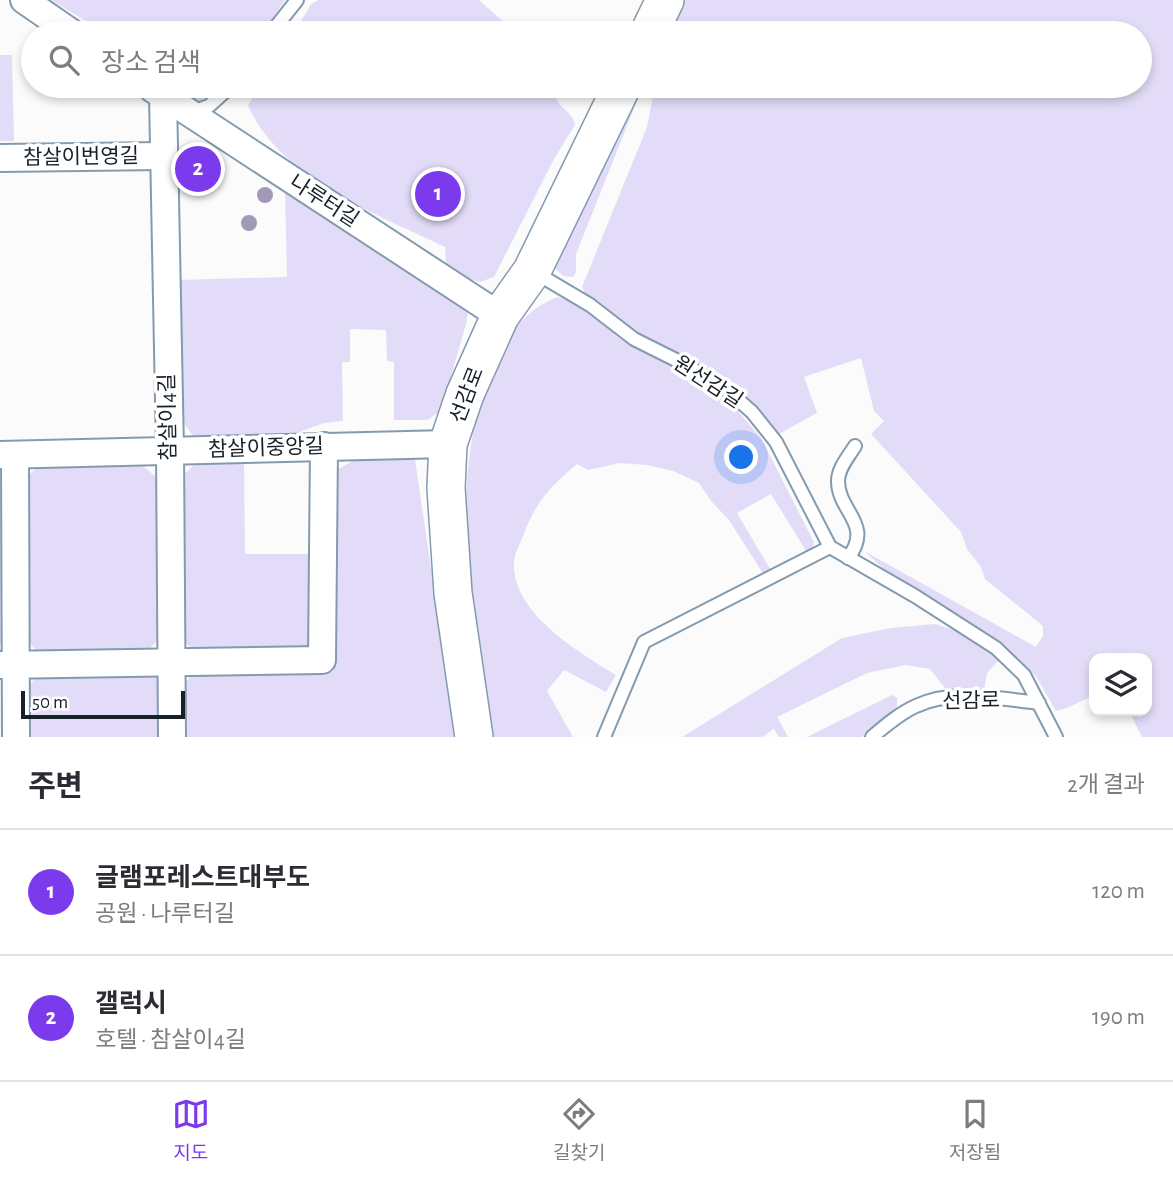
<!DOCTYPE html>
<html lang="ko">
<head>
<meta charset="utf-8">
<style>
  body { margin:0; font-family:"Alegreya Sans","Noto Sans KR",sans-serif; background:#f7f7f7; color:#2b2b33 }
  .controls { position:absolute; right:21px; bottom:21px; display:grid; overflow:hidden; border-radius:14px; box-shadow:0 4px 10px #0003 }
  .controls button { width:63px; height:63px; display:grid; place-items:center; padding:0; border:0; border-bottom:2px solid #e1e1e2; background:#fff; color:#2b2b33; font:35px sans-serif }
  .scale { position:absolute; left:21px; bottom:18px; width:164px; box-sizing:border-box; padding-left:7px; border:4px solid #172028; border-top:0; font-size:19px; line-height:24px; white-space:nowrap; color:#172028; -webkit-text-stroke:5px #fff; paint-order:stroke }
  .you { position:absolute; left:742px; top:458px; width:24px; height:24px; margin:-18px; border:5px solid #fff; border-radius:50%; background:#1a73e8; box-shadow:0 0 0 10px #1a73e833 }
  .badge { display:grid; place-items:center; width:46px; height:46px; border-radius:50%; background:#7c3aed; color:#fff; font-size:23px; font-weight:700 }
  .pin { position:absolute; translate:-50% -50%; border:4px solid #fff; box-shadow:0 2px 7px #0006 }
  .list { margin:0; padding:0; list-style:none }
  h2 { display:flex; justify-content:space-between; align-items:center; height:91px; margin:0; padding:0 28px; font-size:30px }
  h2 small { font-size:23px; font-weight:400; color:#7c7c81 }
  .list li { display:grid; grid-template-columns:46px 1fr auto; gap:21px; align-items:center; box-sizing:border-box; height:126px; padding:0 28px; border-top:2px solid #e1e1e2 }
  .list b { display:block; font-size:26px; white-space:nowrap }
  .list p { margin:0; font-size:23px; white-space:nowrap; color:#7c7c81 }
  .list em { font-size:23px; font-style:normal; color:#7c7c81 }
  .icon { flex:none; width:38px; height:38px; fill:none; stroke:currentColor; stroke-width:2; stroke-linecap:round; stroke-linejoin:round }
  .map { position:relative; flex:none; width:1173px; height:737px; overflow:hidden }
  .search { position:absolute; background:#fff; box-shadow:0 4px 10px #0003; left:21px; right:21px; top:21px; height:77px; display:flex; align-items:center; gap:18px; box-sizing:border-box; padding:0 24px; border-radius:38px; color:#7c7c81; font-size:26px }
  .sheet { height:343px; background:#fff }
  nav { display:flex; justify-content:space-around; align-items:center; box-sizing:border-box; height:98px; border-top:2px solid #e1e1e2; background:#fff; font-size:19px; color:#7c7c81 }
  nav a { display:grid; justify-items:center; gap:4px }
  nav .on { color:#7c3aed }
  .map>svg:first-child { display:block }
</style>
</head>
<body>
<div class="map">
<svg width="1173" height="737" viewBox="0 0 1173 737">
  <rect width="100%" height="100%" fill="#fbfbfb"/>
  <g fill="#e3dcf8">
    <path d="M51 0H285L262 33H89L86 21Z"/>
    <path d="M319 0H479L516 33H294L311 4Z"/>
    <path d="M674 0H1173V737H1142L1129 711H1147V658H1094V695L1067 708 1056 711 1037 678 1006 646 885 570 864 551 1036 647 1043 636V626L985 579 981 567 967 549 961 532 871 434 884 421 874 411 861 358 804 377 817 413 779 434 751 404 629 328 586 296 582 287 647 127 655 86H1140V33H661Z"/>
    <path d="M0 55H12L14 141H0Z"/>
    <path d="M159 86H224L208 102 190 107Z"/>
    <path d="M261 86H552C554 94 556 101 562 107 569 114 573 115 575 125L554 159 494 277 480 282 451 273 446 262 445 247C379 216 278 177 248 105Z"/>
    <path d="M637 86H643L576 254V272L573 277 563 276 555 268V257Z"/>
    <path d="M285 192 464 307 468 314 466 324 441 411 427 420H394V362L387 361 386 330 350 329V362H342L343 421 324 423 283 438H195L181 420 177 280 287 277Z"/>
    <path d="M558 297 574 303 608 324 616 336 631 346 678 368 730 402 761 438 814 542 812 549 806 551 771 494 737 513 772 572 764 575 729 520 711 501 699 483 673 471 647 465 620 463 588 470 577 464C548 489 537 500 523 536 520 543 515 553 514 561 511 613 578 651 616 675L606 692 564 670 547 691 573 737H481C478 686 474 634 471 583 469 559 465 534 466 509 466 442 486 321 558 297Z"/>
    <path d="M357 459 415 460 456 737H181C182 717 176 687 194 673L333 672 336 470Z"/>
    <path d="M244 463 245 554H317L318 634 303 650 195 653 180 636 179 479 195 464Z"/>
    <path d="M141 464 157 478 160 638 146 652 39 653 27 640 24 480 36 468Z"/>
    <path d="M0 480 3 483 5 640 0 645Z"/>
    <path d="M935 624 961 632 1000 659 987 673 984 691 948 692 930 669 906 665 867 673 777 717 788 737H779L774 729 762 737H682L842 638 891 628Z"/>
    <path d="M150 672 161 683V737H25V690L38 675Z"/>
    <path d="M892 695 897 698V708L862 737H807Z"/>
  </g>
  <g fill="none" stroke-linecap="round" stroke-linejoin="round">
    <defs>
      <g id="lane">
        <path d="M271 33 297 0"/>
        <path d="M190 113 209 106 231 86"/>
        <path d="M536 273 590 305 634 339 686 365 728 391 752 412 776 442 830 547 915 596 996 648 1024 675 1056 737"/>
        <path d="M848 558C874 524 838 512 838 481 838 468 849 456 855 446"/>
        <path d="M604 737 644 642 830 547"/>
        <path d="M872 737C885 726 900 713 916 706 954 688 1000 699 1039 703"/>
      </g>
      <g id="street">
        <path d="M24 0 72 33"/>
        <path d="M153 89 500 316"/>
        <path d="M163 96 170 450 172 737"/>
        <path d="M0 158 163 156"/>
        <path d="M0 455 448 444"/>
        <path d="M15 455 16 737"/>
        <path d="M0 665 322 660 324 446"/>
      </g>
      <g id="secondary">
        <path d="M649 33 665 0"/>
        <path d="M474 737 453 593 446 488 448 444 465 394 500 316 532 271 622 86"/>
      </g>
    </defs>
    <use href="#lane" stroke="#849bae" stroke-width="16"/>
    <use href="#street" stroke="#849bae" stroke-width="30"/>
    <use href="#secondary" stroke="#849bae" stroke-width="40"/>
    <use href="#lane" stroke="#fff" stroke-width="12"/>
    <use href="#street" stroke="#fff" stroke-width="26"/>
    <use href="#secondary" stroke="#fff" stroke-width="37"/>
  </g>
  <g fill="#a299b7">
    <circle cx="265" cy="195" r="8"/>
    <circle cx="249" cy="223" r="8"/>
  </g>
  <g text-anchor="middle" dominant-baseline="central" stroke-width="7" stroke-linejoin="round" paint-order="stroke">
    <g font-size="21" fill="#172028" stroke="#fff">
      <text transform="translate(81 157) rotate(-1)">참살이번영길</text>
      <text transform="translate(324 201) rotate(33)">나루터길</text>
      <text transform="translate(708 382) rotate(33)">원선감길</text>
      <text transform="translate(467 395) rotate(-69)">선감로</text>
      <text transform="translate(168 417) rotate(-91)">참살이4길</text>
      <text transform="translate(266 448) rotate(-2)">참살이중앙길</text>
      <text transform="translate(971 701) rotate(-1)">선감로</text>
    </g>
  </g>
</svg>
<div class="controls">
<button><svg class="icon" aria-label="layers" viewBox="0 0 24 24"><path d="M12 4l9 5-9 5-9-5zM3 14l9 5 9-5"/></svg></button>
</div>
<div class="scale">50 m</div>
<div class="you"></div>
<div class="pin badge" style="left:438px;top:194px">1</div>
<div class="pin badge" style="left:198px;top:169px">2</div>
<div class="search"><svg class="icon" aria-label="search" viewBox="0 0 24 24"><circle cx="10" cy="10" r="6"/><path d="M15 15l6 6"/></svg>장소 검색</div>
</div>
<section class="sheet">
<h2>주변<small>2개 결과</small></h2>
<ul class="list">
<li><span class="badge">1</span><div><b>글램포레스트대부도</b><p>공원 · 나루터길</p></div><em>120 m</em></li>
<li><span class="badge">2</span><div><b>갤럭시</b><p>호텔 · 참살이4길</p></div><em>190 m</em></li>
</ul>
</section>
<nav>
<a class="on"><svg class="icon" aria-label="map" viewBox="0 0 24 24"><path d="M3 6l6-2 6 2 6-2v14l-6 2-6-2-6 2zM9 4v14M15 6v14"/></svg>지도</a>
<a><svg class="icon" aria-label="directions" viewBox="0 0 24 24"><path d="M12 3l9 9-9 9-9-9zM9 14v-3h6M13 9l2 2-2 2"/></svg>길찾기</a>
<a><svg class="icon" aria-label="saved" viewBox="0 0 24 24"><path d="M7 4h10v16l-5-4-5 4z"/></svg>저장됨</a>
</nav>
</body>
</html>
